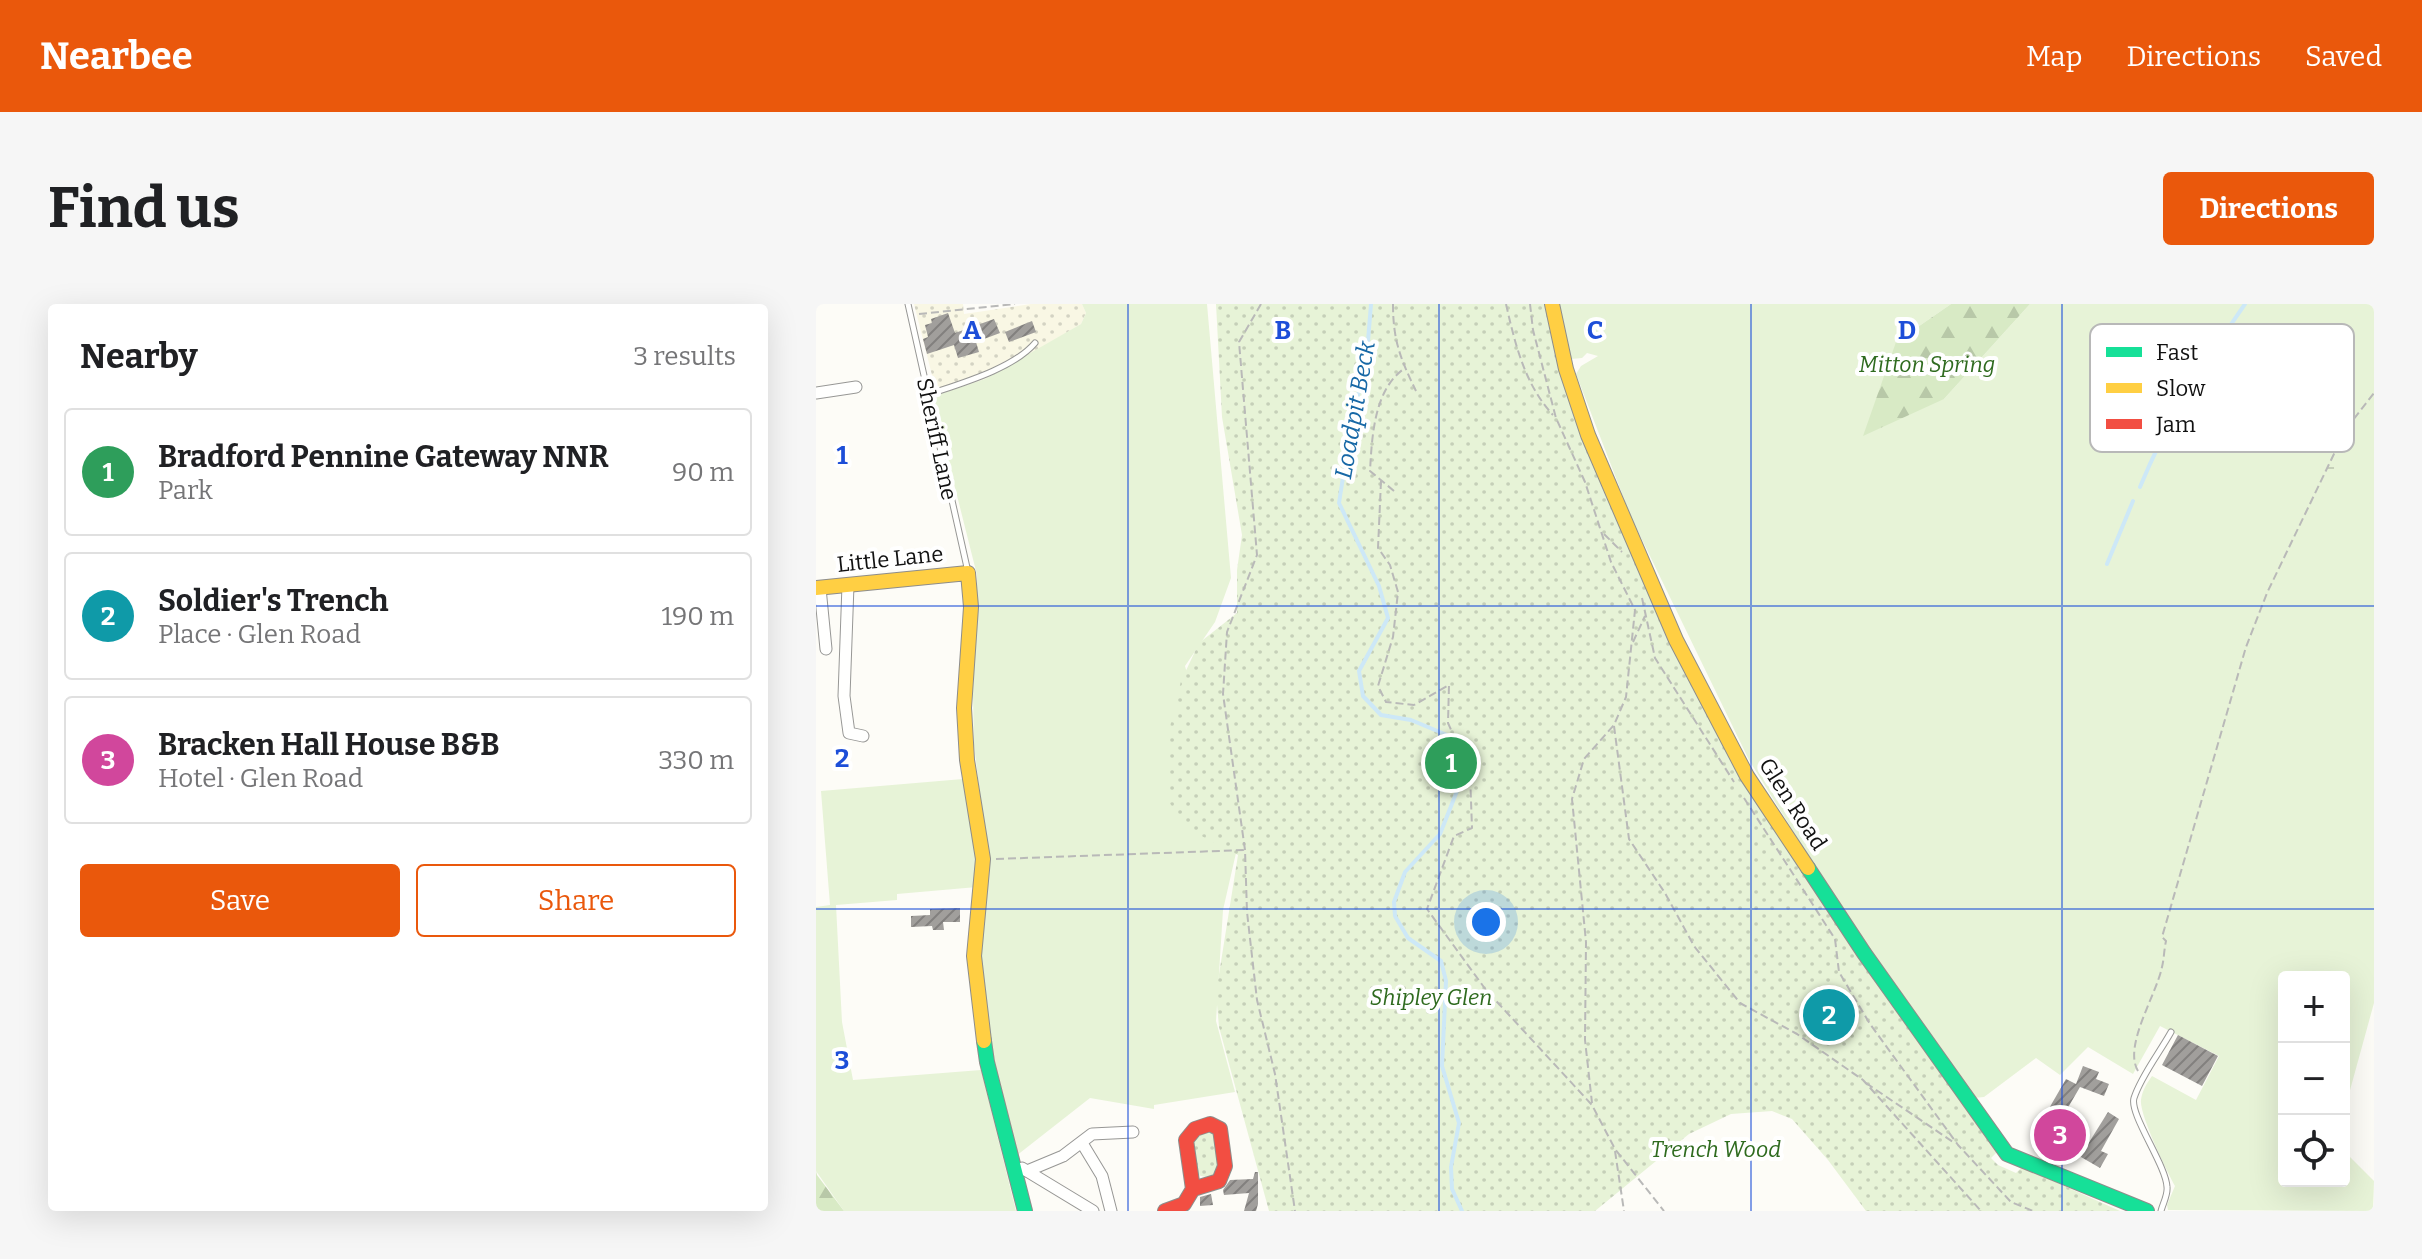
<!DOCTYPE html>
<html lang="en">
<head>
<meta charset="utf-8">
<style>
  body { margin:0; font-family:Bitter,serif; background:#f6f6f6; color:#202124 }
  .controls { position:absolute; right:24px; bottom:24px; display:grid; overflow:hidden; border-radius:8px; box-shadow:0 8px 32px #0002 }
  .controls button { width:72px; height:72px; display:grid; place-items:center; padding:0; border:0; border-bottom:2px solid #e0e0e0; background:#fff; color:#202124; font:40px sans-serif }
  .you { position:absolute; left:670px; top:618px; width:28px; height:28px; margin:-20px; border:6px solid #fff; border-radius:50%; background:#1a73e8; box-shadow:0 0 0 12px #1a73e833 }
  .badge { display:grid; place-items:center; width:52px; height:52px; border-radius:50%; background:#ea580c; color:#fff; font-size:26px; font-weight:700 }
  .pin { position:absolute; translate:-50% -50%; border:4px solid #fff; box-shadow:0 2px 8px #0006 }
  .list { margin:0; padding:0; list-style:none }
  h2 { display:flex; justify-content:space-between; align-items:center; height:104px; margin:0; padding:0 32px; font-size:34px }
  h2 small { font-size:26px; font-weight:400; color:#757577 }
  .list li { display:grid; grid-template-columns:52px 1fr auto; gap:24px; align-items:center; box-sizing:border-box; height:128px; margin:0 16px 16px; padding:0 16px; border:2px solid #e0e0e0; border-radius:8px }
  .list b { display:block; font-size:30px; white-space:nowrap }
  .list p { margin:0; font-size:26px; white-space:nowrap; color:#757577 }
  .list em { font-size:26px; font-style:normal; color:#757577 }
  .actions { display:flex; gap:16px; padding:24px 32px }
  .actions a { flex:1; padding:18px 0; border:2px solid #ea580c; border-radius:8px; text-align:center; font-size:28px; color:#ea580c }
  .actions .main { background:#ea580c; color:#fff }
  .icon { flex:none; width:44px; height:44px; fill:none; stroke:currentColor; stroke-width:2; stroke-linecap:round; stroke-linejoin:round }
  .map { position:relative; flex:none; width:1558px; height:907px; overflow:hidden; border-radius:8px }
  header { display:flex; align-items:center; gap:48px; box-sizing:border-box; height:112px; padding:0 40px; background:#ea580c; color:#fff }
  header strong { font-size:38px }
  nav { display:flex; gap:44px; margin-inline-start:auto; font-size:28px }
  .intro { display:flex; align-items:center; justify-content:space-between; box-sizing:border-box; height:192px; padding:0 48px }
  h1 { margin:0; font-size:56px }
  .button { padding:20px 36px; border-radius:8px; background:#ea580c; color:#fff; font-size:28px; font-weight:700 }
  main { display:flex; gap:48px; padding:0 48px }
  aside { flex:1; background:#fff; border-radius:8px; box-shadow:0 8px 32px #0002 }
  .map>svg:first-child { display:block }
</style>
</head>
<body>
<header>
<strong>Nearbee</strong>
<nav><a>Map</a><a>Directions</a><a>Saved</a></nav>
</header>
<div class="intro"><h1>Find us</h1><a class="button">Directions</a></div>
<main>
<aside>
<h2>Nearby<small>3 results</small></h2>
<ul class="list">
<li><span class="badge" style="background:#2e9e5b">1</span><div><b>Bradford Pennine Gateway NNR</b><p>Park</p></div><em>90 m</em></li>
<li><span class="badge" style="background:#0f9aa8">2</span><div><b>Soldier's Trench</b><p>Place · Glen Road</p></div><em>190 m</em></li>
<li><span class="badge" style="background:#d1479c">3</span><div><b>Bracken Hall House B&amp;B</b><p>Hotel · Glen Road</p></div><em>330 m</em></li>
</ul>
<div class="actions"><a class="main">Save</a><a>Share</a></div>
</aside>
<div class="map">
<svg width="1558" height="907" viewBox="0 0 1558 907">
  <defs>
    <pattern id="farmland-dots" width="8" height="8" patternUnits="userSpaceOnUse" patternTransform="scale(2)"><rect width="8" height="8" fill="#f9f7e4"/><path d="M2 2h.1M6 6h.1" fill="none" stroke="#d4d3c3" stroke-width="1.8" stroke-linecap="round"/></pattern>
    <pattern id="forest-firs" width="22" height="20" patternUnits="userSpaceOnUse" patternTransform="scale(2)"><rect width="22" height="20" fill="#d8eac5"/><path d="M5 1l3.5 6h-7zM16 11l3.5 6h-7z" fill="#b8c8a8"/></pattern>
    <pattern id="wetland-marsh" width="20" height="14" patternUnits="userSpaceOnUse" patternTransform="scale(2)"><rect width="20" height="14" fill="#e7f3d7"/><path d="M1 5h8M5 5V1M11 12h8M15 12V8" fill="none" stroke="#c5cfb8"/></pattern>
    <pattern id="park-dots" width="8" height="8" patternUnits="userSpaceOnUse" patternTransform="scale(2)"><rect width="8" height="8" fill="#e7f3d7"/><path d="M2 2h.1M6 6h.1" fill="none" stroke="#c5cfb8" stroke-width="1.8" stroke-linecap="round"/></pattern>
    <pattern id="building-hatch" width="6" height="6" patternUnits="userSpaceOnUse" patternTransform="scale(2)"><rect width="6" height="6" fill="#a19f9c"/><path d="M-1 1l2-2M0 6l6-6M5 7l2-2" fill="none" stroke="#82807e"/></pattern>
  </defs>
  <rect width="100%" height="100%" fill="#fdfcf7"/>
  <path fill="url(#farmland-dots)" d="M98 0H147L148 10 215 0H266L270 9 265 20 229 42 169 75 121 91Z"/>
  <g fill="#e7f3d7">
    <path d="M266 0H391L415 274 399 318 369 362 420 549 407 606 400 717 419 788 338 801V805L274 794 200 852 184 786 164 675 172 557 158 441 157 391 161 271 117 96 121 91 169 75 265 20 270 9Z"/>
    <path d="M742 0H1135L1080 38 1128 95 1214 0H1558V699L1528 808V673H1468V877H1528V847L1558 877 1557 907 1352 906 1351 901 1359 882C1351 868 1323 810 1325 796 1326 787 1331 779 1336 772L1380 796 1403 752 1344 722 1317 770 1272 743 1244 771 1220 754 1168 793 1157 794 1043 633 933 456 815 213 760 70 765 62 782 52 771 49 766 54 755 55Z"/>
    <path d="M147 475 161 552V583L81 590V596L20 601 26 718 37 776 165 766 200 907H28L0 867V603L14 601 5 487Z"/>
  </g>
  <g fill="url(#forest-firs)">
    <path d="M1135 0H1214L1128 95 1047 132 1080 38Z"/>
    <path d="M0 867 1 871 28 907H0Z"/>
  </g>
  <path fill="url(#wetland-marsh)" d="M1529 154 1524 165 1507 185C1498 168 1515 160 1529 154Z"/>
  <g fill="url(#park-dots)">
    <path d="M400 0H732L740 45 867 358 1040 649 1182 847 1175 854 1182 861 1200 869 1206 863 1304 907H1050L1012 856 976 815 956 807 915 810 873 830 779 907H453L403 723 400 689 422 551 374 526 352 497 350 439 365 377 383 339 421 309V266L426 231 406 113Z"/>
    <path d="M396 826C408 841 408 884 380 870L375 837 382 827Z"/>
  </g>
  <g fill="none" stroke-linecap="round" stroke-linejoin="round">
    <g stroke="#cde8f7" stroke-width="4">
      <path d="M555 0 550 62 537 109 523 199 563 282 572 314 543 367 547 392 565 411 595 416 631 431 641 459V487L624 530 589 568 578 598 579 612 592 634 625 657 630 677 626 762 643 819 635 863 636 885 646 907"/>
      <path d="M1324 183C1351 117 1388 59 1429 0"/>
      <path d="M1291 260 1317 197"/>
    </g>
  </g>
  <g fill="url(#building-hatch)">
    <path d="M132 9 139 29 178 15 184 29 160 38 163 48 142 54 138 41 111 50 107 35 112 33 109 21 116 19 115 15Z"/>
    <path d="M216 17 220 28 193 38 189 28Z"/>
    <path d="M144 604V618H127L128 626H117L116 622 95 623V612L114 611V605Z"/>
    <path d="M1362 731 1402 752 1386 782 1346 761Z"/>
    <path d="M1267 762 1283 768 1280 775 1293 780 1288 792 1264 783 1243 819 1258 827 1256 831 1272 840 1292 808 1303 815 1285 847 1292 850 1284 864 1220 827 1250 775 1260 780Z"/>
    <path d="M439 868H442V900L440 907H428L433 889 408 891 407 886 414 876 437 875Z"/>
    <path d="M395 890 397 901 384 902V893Z"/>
  </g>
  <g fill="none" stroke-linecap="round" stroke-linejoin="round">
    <defs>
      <g id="lane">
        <path d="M92 0 152 268"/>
        <path d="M111 91C143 80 197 65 219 39"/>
        <path d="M1345 907C1347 899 1352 891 1351 883 1350 861 1313 810 1318 794 1325 772 1344 748 1355 728"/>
      </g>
      <g id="street">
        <path d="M0 89 40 83"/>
        <path d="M32 281 28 392 33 429 47 432"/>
        <path d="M4 284 10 345"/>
        <path d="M266 839 286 872 295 907"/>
        <path d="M206 864 277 907"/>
        <path d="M211 867 247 852 276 830 317 828"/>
      </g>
      <g id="fast">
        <path d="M992 564 1048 649 1191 850 1331 907"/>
        <path d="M168 737 171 758 209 907"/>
      </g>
      <g id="slow">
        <path d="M736 0 750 65 772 131 860 336 931 472 992 564"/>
        <path d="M0 284 152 269 155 303 148 404 151 456 167 555 158 652 168 737"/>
      </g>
      <path id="jam" d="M349 907 368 900 377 885 370 836 379 825 394 820 404 825 409 862 403 877 377 885"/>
    </defs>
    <use href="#lane" stroke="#979795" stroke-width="7"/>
    <use href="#street" stroke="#979795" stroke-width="13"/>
    <use href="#fast" stroke="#8e8d8b" stroke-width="16"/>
    <use href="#slow" stroke="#8e8d8b" stroke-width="16"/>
    <use href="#jam" stroke="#8e8d8b" stroke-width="16"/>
    <g stroke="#b9b9b8" stroke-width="2" stroke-dasharray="8 4" stroke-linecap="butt">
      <path d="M445 0 423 38 441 251 411 328 407 390 429 546 431 608 441 696 459 770 479 907"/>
      <path d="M577 0C577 36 584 54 600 87"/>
      <path d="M690 0C699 40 709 81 737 111"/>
      <path d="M714 0 717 26 740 114 769 178 795 258 819 306 810 393 798 421 768 455 756 495 770 638 769 736 776 799"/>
      <path d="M103 10 199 0"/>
      <path d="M565 177 562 244 574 261 582 288 577 333 562 382 570 398 598 401 633 381 632 419 654 469 656 524 638 532 611 605 670 686 776 801 799 845 848 907"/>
      <path d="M578 187 554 167C556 132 558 85 589 64"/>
      <path d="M788 230 806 248"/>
      <path d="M826 294 839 354 918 478"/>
      <path d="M817 338 829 312"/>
      <path d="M798 422 813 535 849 589 878 642 924 699 981 730 1047 776 1165 907"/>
      <path d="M928 494 1019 635 1023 668 1054 720 1142 841 1195 898 1217 907"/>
      <path d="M180 555 429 546"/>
      <path d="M1322 767C1307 742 1340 692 1346 663 1348 655 1348 646 1350 637L1346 633 1430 343 1451 289 1530 125 1558 89"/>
      <path d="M1050 779 1137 838"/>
      <path d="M799 847 808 907"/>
    </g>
    <use href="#lane" stroke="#fffffe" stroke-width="5"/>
    <use href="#street" stroke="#fffffe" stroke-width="11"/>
    <use href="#fast" stroke="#16e098" stroke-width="14"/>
    <use href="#slow" stroke="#ffcf43" stroke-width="14"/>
    <use href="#jam" stroke="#f24e42" stroke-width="14"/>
  </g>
  <path fill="none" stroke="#1d4ed8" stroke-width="2" stroke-opacity="0.55" d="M312 0V907M623 0V907M935 0V907M1246 0V907M0 302H1558M0 605H1558"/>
  <g text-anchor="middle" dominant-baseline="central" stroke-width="8" stroke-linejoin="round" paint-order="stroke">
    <g font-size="22" font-style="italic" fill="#2f6b1f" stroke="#fff">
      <text x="1111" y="60">Mitton Spring</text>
      <text x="615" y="693">Shipley Glen</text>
      <text x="900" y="845">Trench Wood</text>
    </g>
    <g font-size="22" fill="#111" stroke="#fff">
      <text transform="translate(121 135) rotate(78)">Sheriff Lane</text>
      <text transform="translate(74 255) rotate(-6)">Little Lane</text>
      <text transform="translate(977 500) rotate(57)">Glen Road</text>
    </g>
    <g font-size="24" font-style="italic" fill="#1768a6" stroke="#fff">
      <text transform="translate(539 106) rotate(-80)">Loadpit Beck</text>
    </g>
  </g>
  <rect x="1274" y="20" width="264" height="128" rx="12" fill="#fff" stroke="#b8b8b8" stroke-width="2"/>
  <rect x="1290" y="43" width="36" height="10" fill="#16e098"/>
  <rect x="1290" y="79" width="36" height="10" fill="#ffcf43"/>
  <rect x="1290" y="115" width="36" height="10" fill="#f24e42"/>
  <g font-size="22" fill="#111">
    <text x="1340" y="56">Fast</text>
    <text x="1340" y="92">Slow</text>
    <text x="1340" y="128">Jam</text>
  </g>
  <g font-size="26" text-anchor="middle" font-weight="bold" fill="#1d4ed8" stroke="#fff" stroke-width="8" stroke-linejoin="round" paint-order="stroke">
    <text x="156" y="35">A</text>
    <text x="467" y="35">B</text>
    <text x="779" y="35">C</text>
    <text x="1091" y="35">D</text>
    <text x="26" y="160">1</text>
    <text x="26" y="463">2</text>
    <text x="26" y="765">3</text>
  </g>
</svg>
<div class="controls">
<button>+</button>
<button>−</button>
<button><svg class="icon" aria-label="locate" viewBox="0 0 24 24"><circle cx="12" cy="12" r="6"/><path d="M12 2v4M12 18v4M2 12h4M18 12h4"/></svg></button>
</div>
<div class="you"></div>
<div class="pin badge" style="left:635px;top:459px;background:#2e9e5b">1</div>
<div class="pin badge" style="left:1013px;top:711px;background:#0f9aa8">2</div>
<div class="pin badge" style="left:1244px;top:831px;background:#d1479c">3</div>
</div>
</main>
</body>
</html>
